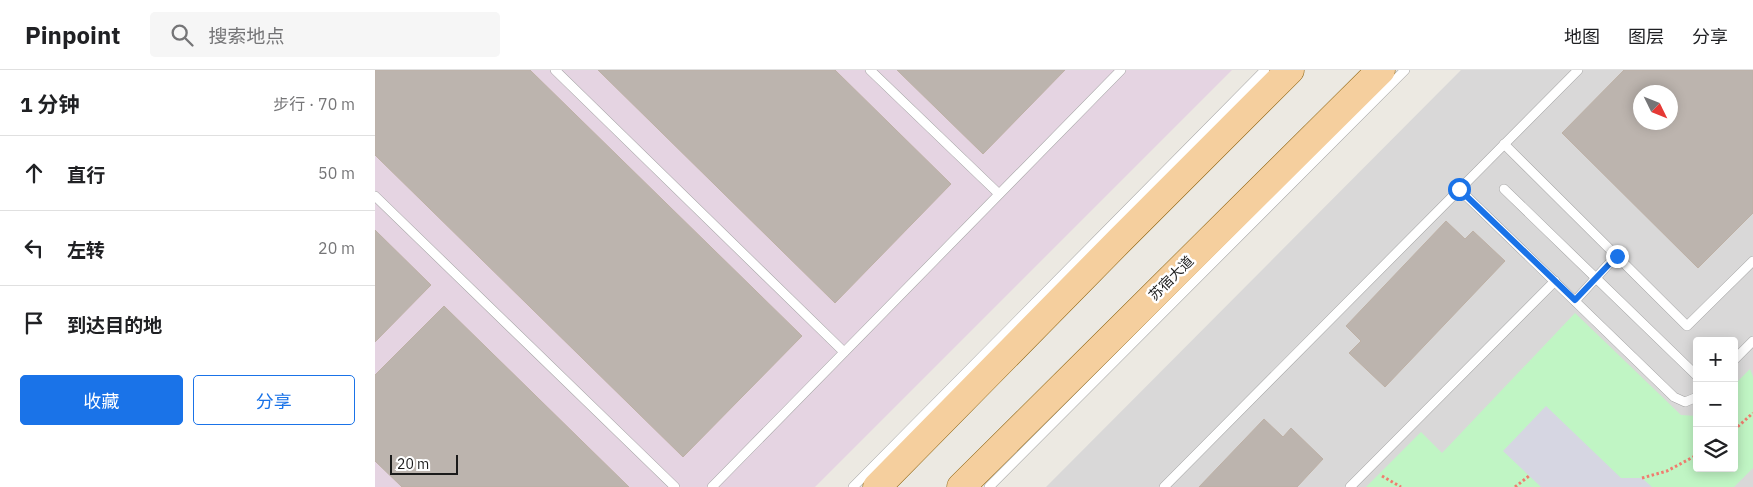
<!DOCTYPE html>
<html lang="zh">
<head>
<meta charset="utf-8">
<style>
  body { margin:0; font-family:"IBM Plex Sans","Noto Sans SC",sans-serif; background:#f6f6f6; color:#202124 }
  .controls { position:absolute; right:15px; bottom:15px; display:grid; overflow:hidden; border-radius:5px; box-shadow:0 2px 12px #0003 }
  .controls button { width:45px; height:45px; display:grid; place-items:center; padding:0; border:0; border-bottom:1px solid #e0e0e0; background:#fff; color:#202124; font:25px sans-serif }
  .compass { position:absolute; left:1258px; top:15px; width:45px; height:45px; border-radius:50%; background:#fff; box-shadow:0 2px 12px #0003; rotate:133deg }
  .scale { position:absolute; left:15px; bottom:12px; width:68px; box-sizing:border-box; padding-left:5px; border:2px solid #1b1b1b; border-top:0; font-size:14px; line-height:18px; white-space:nowrap; color:#1b1b1b; -webkit-text-stroke:4px #fff; paint-order:stroke }
  .stop { position:absolute; width:15px; height:15px; margin:-11px; border:4px solid #1a73e8; border-radius:50%; background:#fff }
  .stop.end { background:#1a73e8; border-color:#fff; box-shadow:0 1px 5px #0008 }
  .list { margin:0; padding:0; list-style:none }
  h2 { display:flex; justify-content:space-between; align-items:center; height:65px; margin:0; padding:0 20px; font-size:21px }
  h2 small { font-size:16px; font-weight:400; color:#757577 }
  .list li { display:grid; grid-template-columns:32px 1fr auto; gap:15px; align-items:center; box-sizing:border-box; height:75px; padding:0 20px; border-top:1px solid #e0e0e0 }
  .list b { display:block; font-size:19px; white-space:nowrap }
  .list em { font-size:16px; font-style:normal; color:#757577 }
  .actions { display:flex; gap:10px; padding:15px 20px }
  .actions a { flex:1; padding:11px 0; border:1px solid #1a73e8; border-radius:5px; text-align:center; font-size:18px; color:#1a73e8 }
  .actions .main { background:#1a73e8; color:#fff }
  .icon { flex:none; width:28px; height:28px; fill:none; stroke:currentColor; stroke-width:2; stroke-linecap:round; stroke-linejoin:round }
  .map { position:relative; flex:none; width:1378px; height:417px; overflow:hidden }
  header { display:flex; align-items:center; gap:30px; box-sizing:border-box; height:70px; padding:0 25px; background:#fff; border-bottom:1px solid #e0e0e0 }
  header strong { font-size:24px }
  nav { display:flex; gap:28px; margin-inline-start:auto; font-size:18px }
  .search { width:350px; height:45px; background:#f6f6f6; display:flex; align-items:center; gap:12px; box-sizing:border-box; padding:0 18px; border-radius:5px; color:#757577; font-size:19px }
  main { display:flex }
  aside { flex:1; background:#fff }
  .map>svg:first-child { display:block }
</style>
</head>
<body>
<header>
<strong>Pinpoint</strong>
<div class="search"><svg class="icon" aria-label="search" viewBox="0 0 24 24"><circle cx="10" cy="10" r="6"/><path d="M15 15l6 6"/></svg>搜索地点</div>
<nav><a>地图</a><a>图层</a><a>分享</a></nav>
</header>
<main>
<aside>
<h2>1 分钟<small>步行 · 70 m</small></h2>
<ul class="list">
<li><svg class="icon" aria-label="ahead" viewBox="0 0 24 24"><path d="M12 20V5M6 11l6-6 6 6"/></svg><div><b>直行</b></div><em>50 m</em></li>
<li><svg class="icon" aria-label="left" viewBox="0 0 24 24"><path d="M17 20v-9H6M10 6l-5 5 5 5"/></svg><div><b>左转</b></div><em>20 m</em></li>
<li><svg class="icon" aria-label="arrive" viewBox="0 0 24 24"><path d="M6 21V4h12l-3 4 3 4H6"/></svg><div><b>到达目的地</b></div></li>
</ul>
<div class="actions"><a class="main">收藏</a><a>分享</a></div>
</aside>
<div class="map">
<svg width="1378" height="417" viewBox="0 0 1378 417">
  <rect width="100%" height="100%" fill="#ece9e2"/>
  <path fill="#d9d8d8" fill-rule="evenodd" d="M1086 0H1378V417H671ZM1266 22H1296V52H1266ZM1322 271H1359V398H1322Z"/>
  <path fill="#e5d4e2" d="M0 0H857L440 417H0Z"/>
  <path fill="#c0f5c4" d="M1200 243 1306 345 1322 346V398H1359V315L1375 299 1378 307V398L1359 417H991L1046 362 1067 383Z"/>
  <path fill="#d6d6e2" d="M1171 336 1246 408H1267L1277 417H1166L1128 381Z"/>
  <g fill="#bcb4ae" stroke="#bdb0a5" fill-rule="evenodd">
    <path d="M0 0H155L427 266 308 387 0 85Z"/>
    <path d="M223 0H460L576 114 460 233Z"/>
    <path d="M522 0H690L608 84Z"/>
    <path d="M1249 0H1378V143L1323 198 1187 63ZM1266 22H1296V52H1266Z"/>
    <path d="M1071 151 1090 169 1098 161 1130 191 1010 317 974 283 986 271 971 256Z"/>
    <path d="M0 160 56 215 0 272Z"/>
    <path d="M69 236 254 417H27L0 391V305Z"/>
    <path d="M889 349 908 367 916 358 948 389 922 417H824Z"/>
  </g>
  <g fill="none" stroke-linecap="round" stroke-linejoin="round">
    <defs>
      <g id="service">
        <path d="M180 0 469 282"/>
        <path d="M495 0 624 124"/>
        <path d="M1129 74 1312 256 1378 191"/>
        <path d="M1084 119 1299 327 1310 332 1322 327"/>
        <path d="M1129 119 1322 306"/>
        <path d="M0 126 300 417"/>
        <path d="M1200 231 1241 186"/>
        <path d="M1359 290 1378 271"/>
        <path d="M337 417 746 0"/>
        <path d="M478 417 890 0"/>
        <path d="M614 417 1030 0"/>
        <path d="M789 417 1203 0"/>
        <path d="M975 417 1180 211"/>
      </g>
      <g id="primary">
        <path d="M502 417 746 169 915 0"/>
        <path d="M586 417 1006 0"/>
      </g>
    </defs>
    <use href="#service" stroke="#a2a2a2" stroke-width="10"/>
    <use href="#primary" stroke="#895f0a" stroke-width="29"/>
    <g stroke="#f07c6f" stroke-width="3" stroke-dasharray="2.5 2.5" stroke-linecap="butt">
      <path d="M1359 360 1378 343"/>
      <path d="M1007 406 1026 417"/>
      <path d="M1267 408 1292 401 1322 385"/>
      <path d="M1140 417 1154 406"/>
    </g>
    <use href="#service" stroke="#fff" stroke-width="9"/>
    <use href="#primary" stroke="#f5cf9e" stroke-width="28"/>
  </g>
  <g fill="none" stroke-linecap="round" stroke-linejoin="round">
    <path stroke="#1a73e8" stroke-width="6" d="M1084 119 1200 230 1242 186"/>
  </g>
  <g text-anchor="middle" dominant-baseline="central" stroke-width="5" stroke-linejoin="round" paint-order="stroke">
    <g font-size="14" fill="#1b1b1b" stroke="#fff">
      <text transform="translate(796 208) rotate(-45)">苏宿大道</text>
    </g>
  </g>
</svg>
<div class="controls">
<button>+</button>
<button>−</button>
<button><svg class="icon" aria-label="layers" viewBox="0 0 24 24"><path d="M12 4l9 5-9 5-9-5zM3 14l9 5 9-5"/></svg></button>
</div>
<svg class="compass" viewBox="-18 -18 36 36"><path d="M0-13l5 13h-10z" fill="#e53935"/><path d="M0 13l5-13h-10z" fill="#757577"/></svg>
<div class="scale">20 m</div>
<div class="stop" style="left:1084px;top:119px"></div>
<div class="stop end" style="left:1242px;top:186px"></div>
</div>
</main>
</body>
</html>
